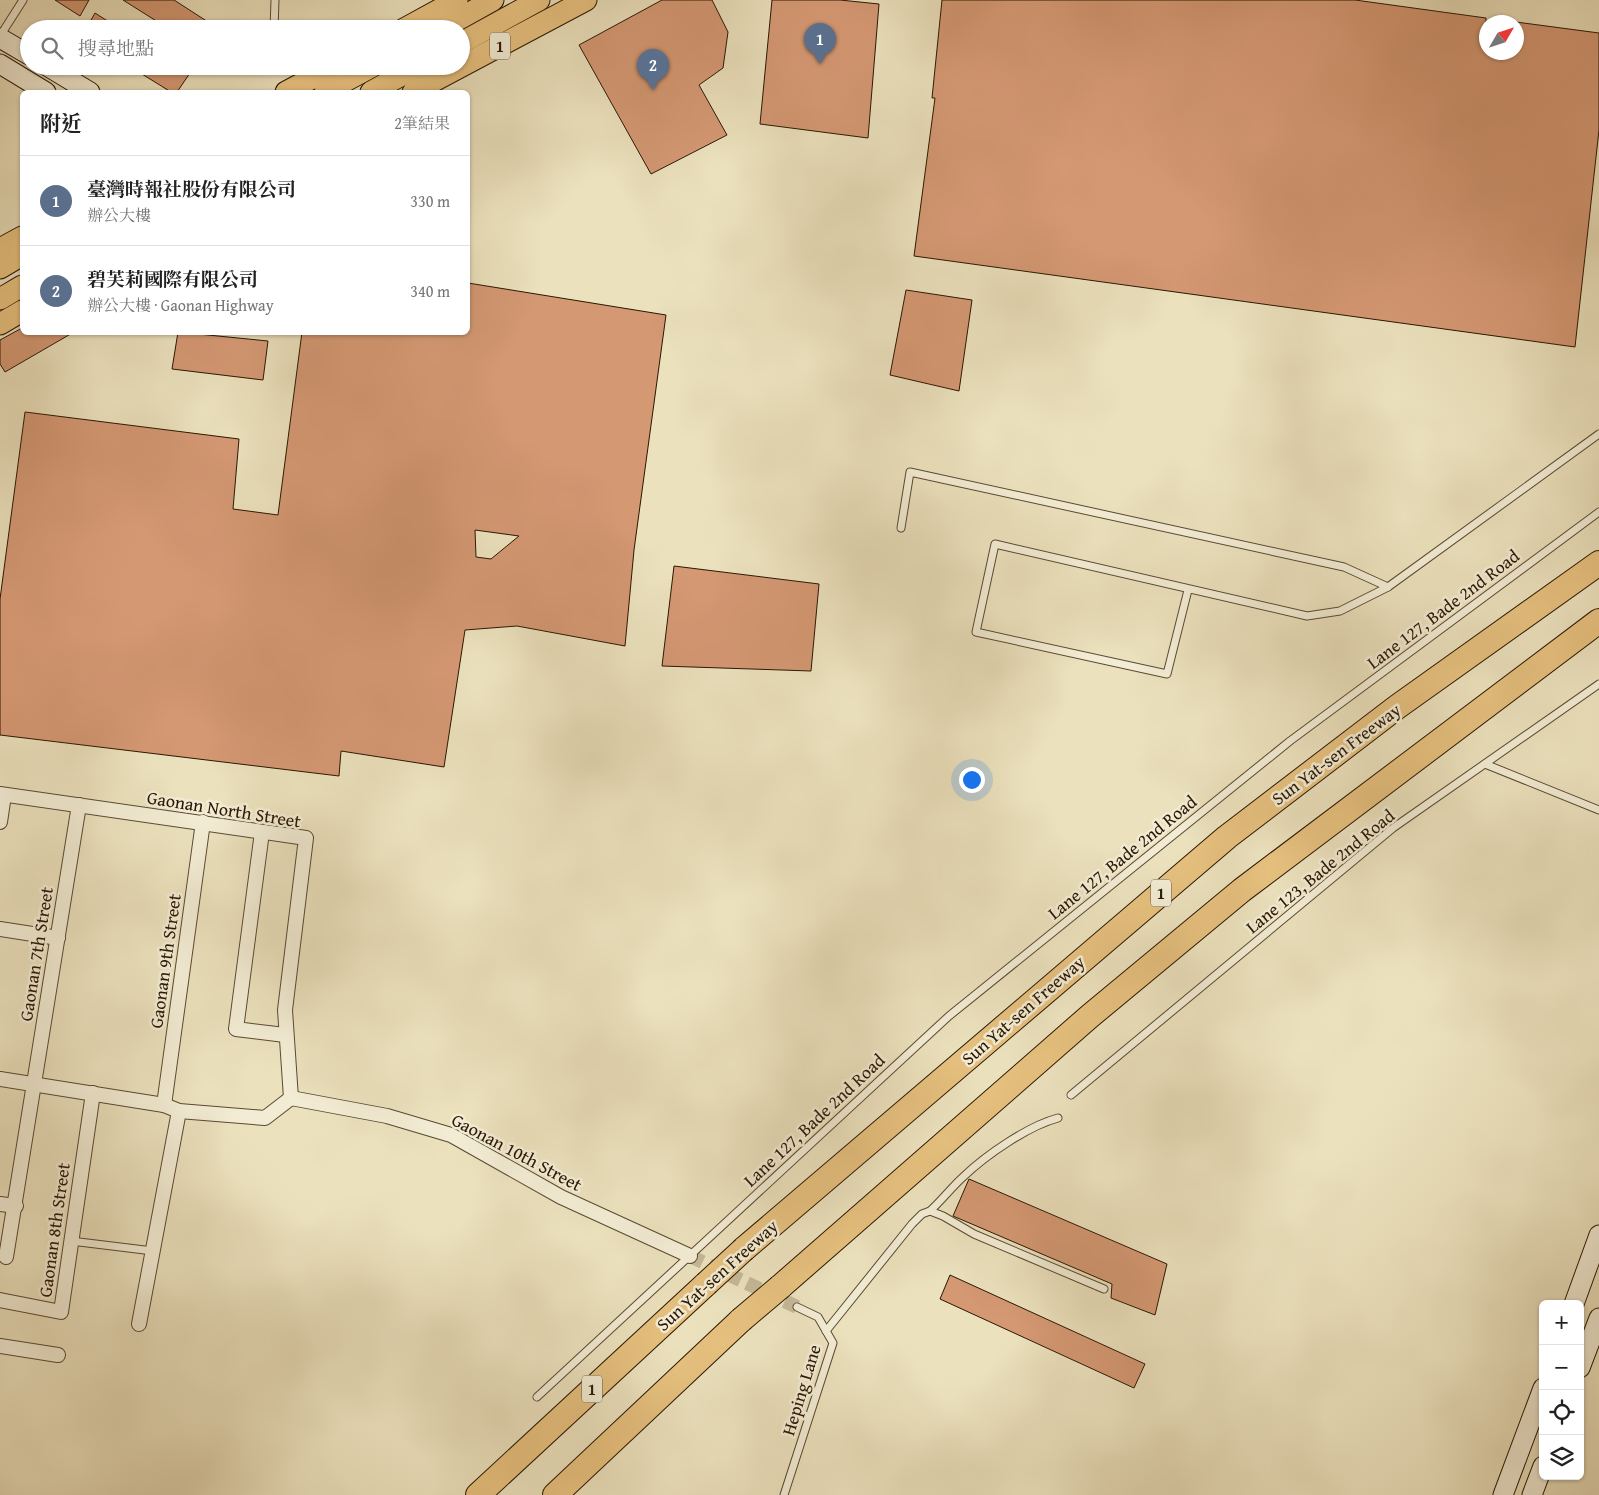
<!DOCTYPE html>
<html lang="zh-TW">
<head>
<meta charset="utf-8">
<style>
  body { margin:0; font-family:"Gentium Book Plus","Noto Serif TC",serif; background:#f2f2f2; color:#222 }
  .controls { position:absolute; right:15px; bottom:15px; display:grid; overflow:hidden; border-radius:8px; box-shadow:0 1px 4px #0004 }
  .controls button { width:45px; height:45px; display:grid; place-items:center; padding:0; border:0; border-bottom:1px solid #e0e0e0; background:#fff; color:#222; font:25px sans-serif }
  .compass { position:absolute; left:1479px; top:15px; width:45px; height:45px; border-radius:50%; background:#fff; box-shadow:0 1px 4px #0004; rotate:51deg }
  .you { position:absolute; left:971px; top:779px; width:18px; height:18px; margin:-12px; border:4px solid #fff; border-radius:50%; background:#1a73e8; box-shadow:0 0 0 8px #1a73e833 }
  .badge { display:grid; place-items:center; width:32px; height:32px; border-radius:50%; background:#8f2418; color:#fff; font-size:16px; font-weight:700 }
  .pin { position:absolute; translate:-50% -41px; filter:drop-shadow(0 1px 2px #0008) }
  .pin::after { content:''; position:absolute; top:26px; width:18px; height:15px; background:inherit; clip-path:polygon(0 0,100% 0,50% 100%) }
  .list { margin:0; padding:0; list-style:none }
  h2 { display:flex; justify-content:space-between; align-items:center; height:65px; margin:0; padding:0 20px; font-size:21px }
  h2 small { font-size:16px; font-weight:400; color:#767676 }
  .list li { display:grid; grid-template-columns:32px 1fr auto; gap:15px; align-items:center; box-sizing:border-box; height:90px; padding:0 20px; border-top:1px solid #e0e0e0 }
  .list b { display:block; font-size:19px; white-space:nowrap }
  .list p { margin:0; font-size:16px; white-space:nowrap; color:#767676 }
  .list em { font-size:16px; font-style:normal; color:#767676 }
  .icon { flex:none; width:28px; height:28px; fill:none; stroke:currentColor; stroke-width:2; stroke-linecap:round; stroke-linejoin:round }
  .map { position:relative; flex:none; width:1599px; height:1495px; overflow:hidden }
  .search { position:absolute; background:#fff; box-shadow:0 1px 4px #0004; left:20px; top:20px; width:450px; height:55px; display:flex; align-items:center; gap:12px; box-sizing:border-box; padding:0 18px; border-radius:28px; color:#767676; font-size:19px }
  .panel { position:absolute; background:#fff; box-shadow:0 1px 4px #0004; left:20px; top:90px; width:450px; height:245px; border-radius:8px }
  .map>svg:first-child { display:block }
</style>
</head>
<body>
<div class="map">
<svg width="1599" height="1495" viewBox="0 0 1599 1495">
  <rect width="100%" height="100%" fill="#ebe1bd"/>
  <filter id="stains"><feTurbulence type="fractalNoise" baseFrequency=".004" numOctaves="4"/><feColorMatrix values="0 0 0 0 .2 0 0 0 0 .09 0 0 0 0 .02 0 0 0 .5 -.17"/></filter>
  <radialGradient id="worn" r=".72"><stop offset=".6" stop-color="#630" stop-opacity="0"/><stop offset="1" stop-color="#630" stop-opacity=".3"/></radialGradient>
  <g fill="#d49873" stroke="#2a1602" fill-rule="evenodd">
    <path d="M55 0H89L80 16Z"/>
    <path d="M123 0H174L219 29H169Z"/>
    <path d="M662 0H712L728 32 723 68 699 85 727 135 651 174 579 45Z"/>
    <path d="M772 0H840L879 4 868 138 760 124Z"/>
    <path d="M942 0H1355L1486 18V52H1516V22L1599 33V130L1575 347 914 256 935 98H932Z"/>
    <path d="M95 13 120 29H86Z"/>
    <path d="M129 66H179L190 73 177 92H171Z"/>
    <path d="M468 283 666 315 634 550 625 646 517 626 465 630 444 767 341 751 339 776 0 735V599L25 412 239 439 233 509 278 515 302 332H468ZM475 530 519 536 491 559 476 557Z"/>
    <path d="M906 290 972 300 959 391 890 375Z"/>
    <path d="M22 328V332H74L5 372 0 364V340Z"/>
    <path d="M178 332 268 341 263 380 172 369Z"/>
    <path d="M674 566 819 584 811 671 662 666Z"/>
    <path d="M969 1179 1167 1264 1155 1315 1111 1298 1112 1284 953 1216Z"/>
    <path d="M950 1275 1145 1364 1134 1388 940 1299Z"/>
  </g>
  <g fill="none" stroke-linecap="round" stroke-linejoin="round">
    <path stroke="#c4b898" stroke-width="14" stroke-dasharray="14 7" stroke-linecap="butt" d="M690 1256 797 1307"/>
    <defs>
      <g id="lane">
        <path d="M274 29 275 0"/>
        <path d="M0 36 23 0"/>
        <path d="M901 528 910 472 1344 567 1388 587"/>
        <path d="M1188 590 1167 674 976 632 995 544 1307 616 1340 611 1388 587 1599 434"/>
        <path d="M1485 764 1599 810"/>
        <path d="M1071 1095 1393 828 1599 684"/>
        <path d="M930 1211C942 1200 951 1188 963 1177 986 1155 1028 1126 1058 1118"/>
        <path d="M71 1241 153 1251"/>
        <path d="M826 1331 912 1224 922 1214 930 1211 943 1216 974 1234 1104 1289"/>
        <path d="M537 1397 949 1016 1290 741 1599 512"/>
        <path d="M784 1495 833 1343 818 1317 797 1307"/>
      </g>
      <g id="street">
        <path d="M0 794 306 838 285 1010 291 1098"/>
        <path d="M0 822 4 795"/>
        <path d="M262 832 236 1029 285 1035"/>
        <path d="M0 929 58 938"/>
        <path d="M0 1079 164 1105 179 1111 265 1118 291 1098"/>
        <path d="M291 1098 387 1116 451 1135 561 1197 690 1256"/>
        <path d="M164 1105 203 822"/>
        <path d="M0 1204 16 1206"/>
        <path d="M6 1257 79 805"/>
        <path d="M0 1300 61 1312 93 1093"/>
        <path d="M139 1324 179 1111"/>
        <path d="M0 1346 58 1355"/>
      </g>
      <g id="secondary">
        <path d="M0 38 29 55"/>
        <path d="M0 64 46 92"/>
        <path d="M47 66 90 92"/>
        <path d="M1574 1304 1599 1235"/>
        <path d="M1580 1368 1599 1318"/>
        <path d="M1503 1495 1543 1388"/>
        <path d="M1532 1495 1543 1466"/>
      </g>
      <g id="primary">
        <path d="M404 29 457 0"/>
        <path d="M441 29 493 0"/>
        <path d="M461 43 539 0"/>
        <path d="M286 92 335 66"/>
        <path d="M325 92 373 66"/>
        <path d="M371 92 418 66"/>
        <path d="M413 92 586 0"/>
        <path d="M0 249 22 237"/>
        <path d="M0 268 22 255"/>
        <path d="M0 299 22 286"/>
        <path d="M0 324 22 311"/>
      </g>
      <g id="highway">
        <path d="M744 1249 1227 837 1397 707 1599 563"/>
        <path d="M780 1287 1090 1016 1242 890 1599 621"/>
        <path d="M478 1495 706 1284"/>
        <path d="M555 1495 741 1320"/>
      </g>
    </defs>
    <use href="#lane" stroke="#5a4931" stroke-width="9"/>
    <use href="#street" stroke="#5a4931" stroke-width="16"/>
    <use href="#secondary" stroke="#2a1602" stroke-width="21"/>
    <use href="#primary" stroke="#2a1602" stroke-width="23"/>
    <use href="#highway" stroke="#2a1602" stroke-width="26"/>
    <use href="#lane" stroke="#f2ecd4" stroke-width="7"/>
    <use href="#street" stroke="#f2ecd4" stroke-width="14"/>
    <use href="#secondary" stroke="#f2ecd4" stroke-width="19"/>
    <use href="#primary" stroke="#e6c07e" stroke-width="21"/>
    <use href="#highway" stroke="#e6c07e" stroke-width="24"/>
    <defs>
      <g id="highway-bridge">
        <path d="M706 1284 744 1249"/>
        <path d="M741 1320 780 1287"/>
      </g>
    </defs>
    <use href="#highway-bridge" stroke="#2a1602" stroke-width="26" stroke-linecap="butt"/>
    <use href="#highway-bridge" stroke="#e6c07e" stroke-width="24"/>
  </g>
  <g text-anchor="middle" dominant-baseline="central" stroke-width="5" stroke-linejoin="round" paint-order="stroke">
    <g fill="#f2ecd4" stroke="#665641" stroke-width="1">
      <rect x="490" y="32.5" width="20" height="27" rx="4"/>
      <rect x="1151" y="879.5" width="20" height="27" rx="4"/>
      <rect x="582" y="1375.5" width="20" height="27" rx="4"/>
    </g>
    <g font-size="16" font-weight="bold" fill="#2a1602">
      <text x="500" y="46">1</text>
      <text x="1161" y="893">1</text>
      <text x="592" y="1389">1</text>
    </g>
    <g font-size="18" fill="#2a1602" stroke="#f2ecd4">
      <text transform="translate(1443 609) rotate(-37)">Lane 127, Bade 2nd Road</text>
      <text transform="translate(1336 754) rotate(-37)">Sun Yat-sen Freeway</text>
      <text transform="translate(224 809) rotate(9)">Gaonan North Street</text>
      <text transform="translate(1122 857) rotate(-39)">Lane 127, Bade 2nd Road</text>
      <text transform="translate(1320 871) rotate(-39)">Lane 123, Bade 2nd Road</text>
      <text transform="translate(36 954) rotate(-81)">Gaonan 7th Street</text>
      <text transform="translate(165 961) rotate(-82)">Gaonan 9th Street</text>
      <text transform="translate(1023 1010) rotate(-41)">Sun Yat-sen Freeway</text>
      <text transform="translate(814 1120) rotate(-43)">Lane 127, Bade 2nd Road</text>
      <text transform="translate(517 1152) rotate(28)">Gaonan 10th Street</text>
      <text transform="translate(54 1230) rotate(-82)">Gaonan 8th Street</text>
      <text transform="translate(717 1275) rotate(-42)">Sun Yat-sen Freeway</text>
      <text transform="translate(801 1390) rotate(-73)">Heping Lane</text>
    </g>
  </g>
  <rect width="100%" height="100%" filter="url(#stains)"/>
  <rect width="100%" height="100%" fill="url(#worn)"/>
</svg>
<div class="controls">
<button>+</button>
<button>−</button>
<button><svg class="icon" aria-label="locate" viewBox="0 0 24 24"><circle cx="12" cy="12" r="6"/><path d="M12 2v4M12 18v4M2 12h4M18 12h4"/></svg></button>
<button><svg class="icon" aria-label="layers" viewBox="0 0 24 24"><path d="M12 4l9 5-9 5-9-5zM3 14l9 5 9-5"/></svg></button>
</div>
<svg class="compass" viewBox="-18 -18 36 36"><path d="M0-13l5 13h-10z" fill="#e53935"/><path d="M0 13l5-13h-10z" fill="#767676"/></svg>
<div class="you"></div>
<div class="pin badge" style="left:820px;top:64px;background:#5c6f8a">1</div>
<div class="pin badge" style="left:653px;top:90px;background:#5c6f8a">2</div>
<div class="search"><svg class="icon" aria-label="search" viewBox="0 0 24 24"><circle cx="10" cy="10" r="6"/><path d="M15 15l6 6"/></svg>搜尋地點</div>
<section class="panel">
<h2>附近<small>2筆結果</small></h2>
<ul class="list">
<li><span class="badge" style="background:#5c6f8a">1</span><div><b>臺灣時報社股份有限公司</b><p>辦公大樓</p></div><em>330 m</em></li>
<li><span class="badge" style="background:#5c6f8a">2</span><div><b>碧芙莉國際有限公司</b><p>辦公大樓 · Gaonan Highway</p></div><em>340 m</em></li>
</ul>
</section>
</div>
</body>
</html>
